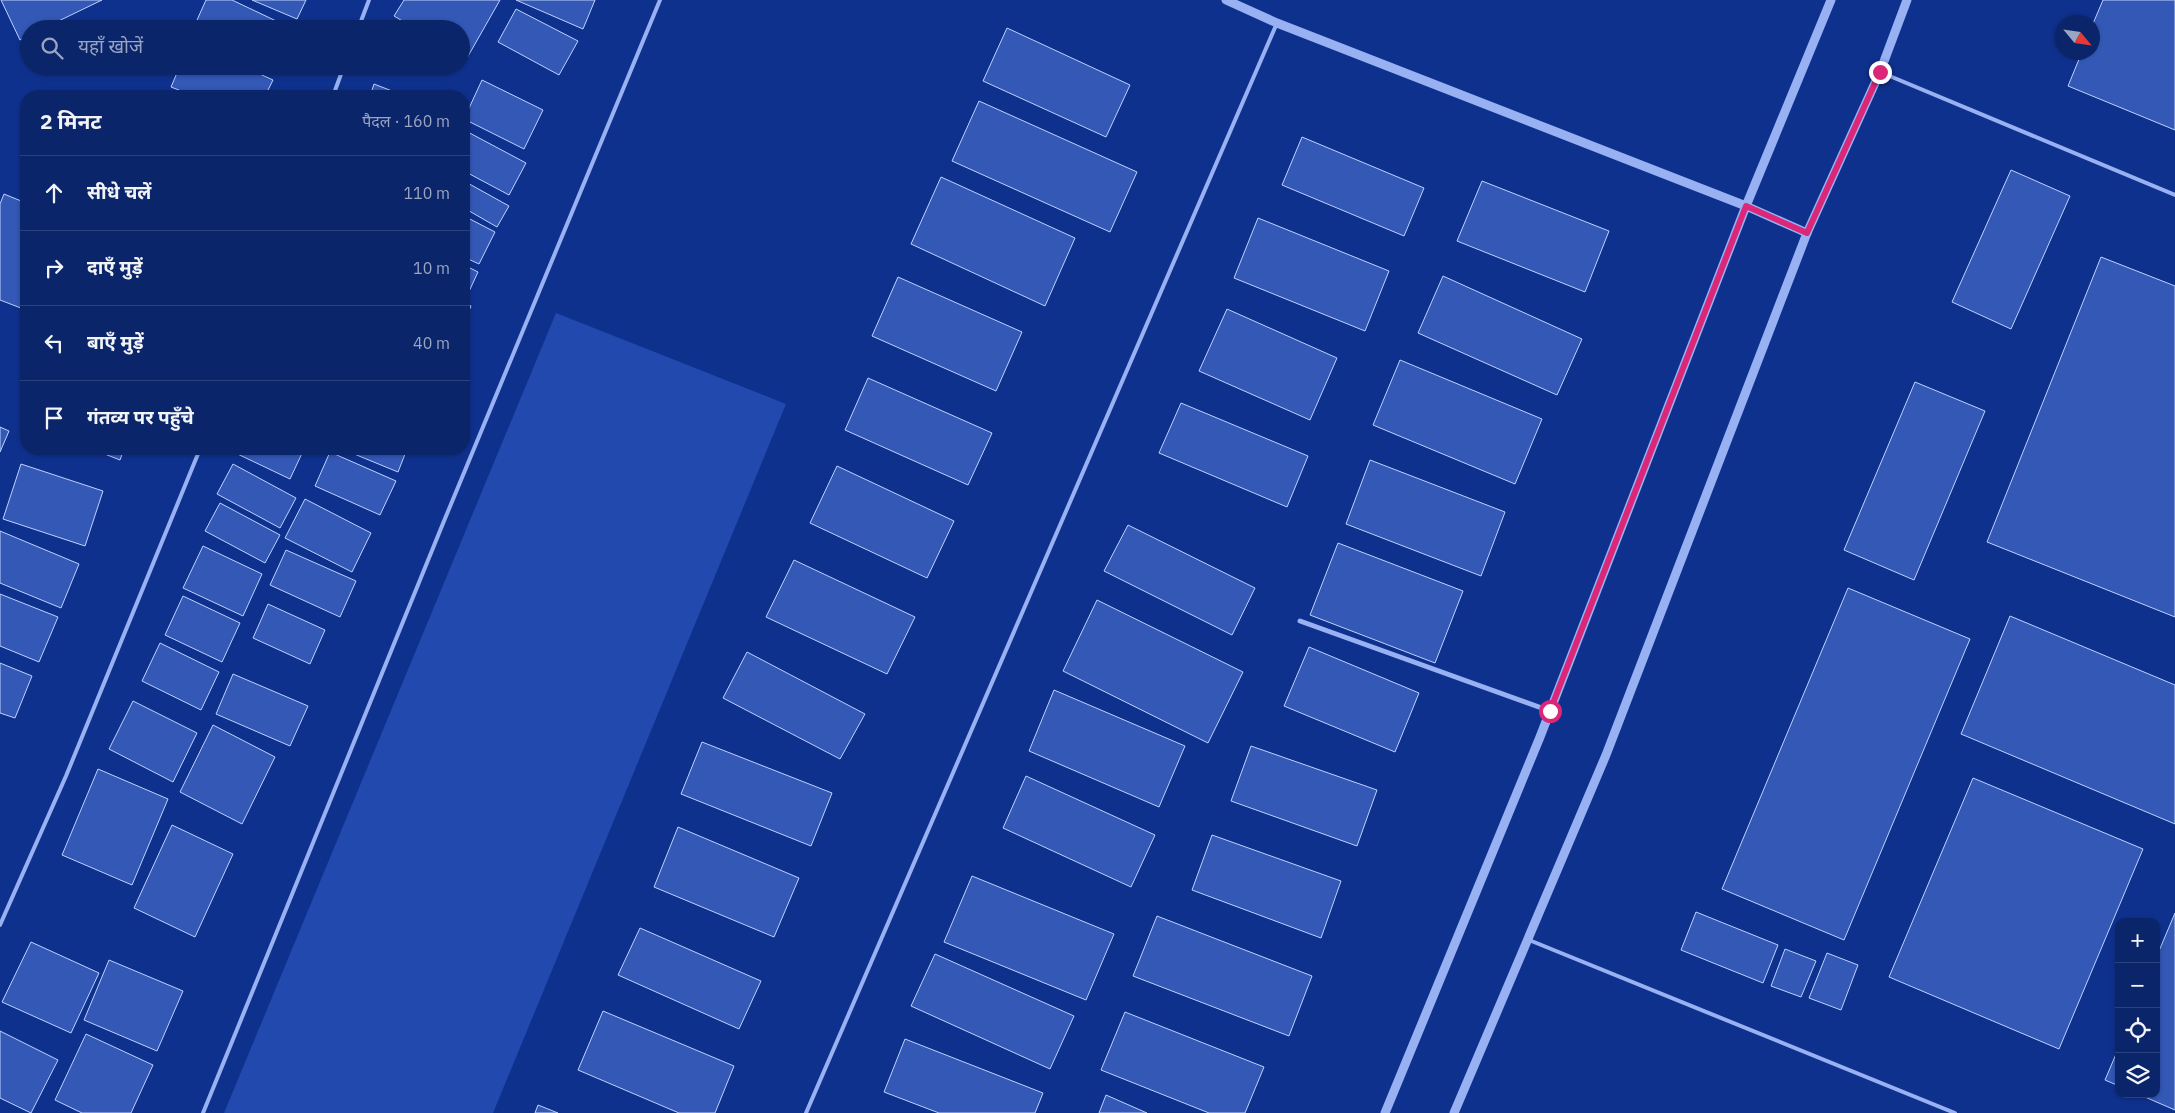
<!DOCTYPE html>
<html lang="hi">
<head>
<meta charset="utf-8">
<style>
  body { margin:0; font-family:"IBM Plex Sans","Noto Sans Devanagari",sans-serif; background:#142d70; color:#f1f3f6 }
  .controls { position:absolute; right:15px; bottom:15px; display:grid; overflow:hidden; border-radius:10px; box-shadow:0 1px 4px #0004 }
  .controls button { width:45px; height:45px; display:grid; place-items:center; padding:0; border:0; border-bottom:1px solid #2b427e; background:#0b256a; color:#f1f3f6; font:25px sans-serif }
  .compass { position:absolute; left:2055px; top:15px; width:45px; height:45px; border-radius:50%; background:#0b256a; box-shadow:0 1px 4px #0004; rotate:119deg }
  .stop { position:absolute; width:15px; height:15px; margin:-11px; border:4px solid #db2777; border-radius:50%; background:#fff }
  .stop.end { background:#db2777; border-color:#fff; box-shadow:0 1px 5px #0008 }
  .list { margin:0; padding:0; list-style:none }
  h2 { display:flex; justify-content:space-between; align-items:center; height:65px; margin:0; padding:0 20px; font-size:21px }
  h2 small { font-size:16px; font-weight:400; color:#9aa5c1 }
  .list li { display:grid; grid-template-columns:32px 1fr auto; gap:15px; align-items:center; box-sizing:border-box; height:75px; padding:0 20px; border-top:1px solid #2b427e }
  .list b { display:block; font-size:19px; white-space:nowrap }
  .list em { font-size:16px; font-style:normal; color:#9aa5c1 }
  .icon { flex:none; width:28px; height:28px; fill:none; stroke:currentColor; stroke-width:2; stroke-linecap:round; stroke-linejoin:round }
  .map { position:relative; flex:none; width:2175px; height:1113px; overflow:hidden }
  .search { position:absolute; background:#0b256a; box-shadow:0 1px 4px #0004; left:20px; top:20px; width:450px; height:55px; display:flex; align-items:center; gap:12px; box-sizing:border-box; padding:0 18px; border-radius:28px; color:#9aa5c1; font-size:19px }
  .panel { position:absolute; background:#0b256a; box-shadow:0 1px 4px #0004; left:20px; top:90px; width:450px; height:365px; border-radius:20px }
  .map>svg:first-child { display:block }
</style>
</head>
<body>
<div class="map">
<svg width="2175" height="1113" viewBox="0 0 2175 1113">
  <rect width="100%" height="100%" fill="#0f318e"/>
  <path fill="#2149ae" d="M556 313 786 404 493 1113H224Z"/>
  <g fill="#3358b6" stroke="#bfd1fe">
    <path d="M1 0H102L42 29H29V35L20 40Z"/>
    <path d="M206 0H232L293 29H193Z"/>
    <path d="M252 0H306L297 19Z"/>
    <path d="M404 0H500L467 58 461 55V29H416L394 16Z"/>
    <path d="M516 0H595L583 29Z"/>
    <path d="M2103 0H2175V130L2068 86 2082 52H2092V26Z"/>
    <path d="M516 9 578 41 559 75 498 42Z"/>
    <path d="M1007 28 1130 85 1106 137 983 81Z"/>
    <path d="M180 66H242L273 80 265 96H194L171 87Z"/>
    <path d="M482 80 543 110 524 149 464 119Z"/>
    <path d="M374 84 405 96H370Z"/>
    <path d="M979 101 1137 172 1110 232 952 161Z"/>
    <path d="M464 130 526 163 509 195 464 171Z"/>
    <path d="M1302 137 1424 188 1404 236 1282 185Z"/>
    <path d="M2011 170 2070 196 2011 329 1952 302Z"/>
    <path d="M941 177 1075 238 1045 306 911 244Z"/>
    <path d="M464 181 509 206 497 227 464 208Z"/>
    <path d="M1482 181 1609 231 1585 292 1457 241Z"/>
    <path d="M4 194 26 203V310L0 300V204Z"/>
    <path d="M464 216 495 232 479 264 464 257Z"/>
    <path d="M1258 218 1389 271 1365 331 1234 278Z"/>
    <path d="M2101 257 2175 286V617L1987 542Z"/>
    <path d="M464 265 478 272 466 298 464 297Z"/>
    <path d="M1443 276 1582 339 1557 395 1418 333Z"/>
    <path d="M898 277 1022 332 996 391 872 336Z"/>
    <path d="M464 302 471 306 464 323Z"/>
    <path d="M1227 309 1337 358 1310 420 1199 371Z"/>
    <path d="M1400 360 1542 419 1515 484 1373 425Z"/>
    <path d="M868 378 992 433 968 485 845 430Z"/>
    <path d="M1915 382 1985 411 1914 580 1844 550Z"/>
    <path d="M1181 403 1308 456 1287 507 1159 453Z"/>
    <path d="M0 427 9 431 0 452Z"/>
    <path d="M92 449H124L120 460Z"/>
    <path d="M227 449H304L290 479Z"/>
    <path d="M342 449H407L398 472Z"/>
    <path d="M330 452 396 481 380 515 315 486Z"/>
    <path d="M1370 460 1505 512 1481 576 1346 524Z"/>
    <path d="M21 464 103 491 85 546 3 519Z"/>
    <path d="M233 464 296 498 280 528 217 494Z"/>
    <path d="M837 466 954 521 927 578 810 523Z"/>
    <path d="M305 499 371 533 352 572 285 538Z"/>
    <path d="M220 503 280 535 265 563 205 531Z"/>
    <path d="M1128 525 1255 588 1232 635 1104 571Z"/>
    <path d="M0 531 79 564 61 608 0 583Z"/>
    <path d="M1338 543 1463 591 1435 663 1310 615Z"/>
    <path d="M203 546 262 574 243 616 183 588Z"/>
    <path d="M286 550 356 581 340 617 270 585Z"/>
    <path d="M794 560 915 617 887 674 766 617Z"/>
    <path d="M1848 588 1970 639 1844 940 1722 889Z"/>
    <path d="M0 594 58 617 39 662 0 646Z"/>
    <path d="M183 596 240 623 222 662 165 635Z"/>
    <path d="M1097 600 1243 672 1208 743 1063 671Z"/>
    <path d="M268 604 325 630 310 664 253 638Z"/>
    <path d="M2010 616 2175 685V824L1961 734Z"/>
    <path d="M160 643 219 672 201 710 142 681Z"/>
    <path d="M1309 647 1419 693 1395 752 1284 706Z"/>
    <path d="M747 652 865 714 840 759 723 698Z"/>
    <path d="M0 663 32 676 15 718 0 713Z"/>
    <path d="M233 674 308 706 290 746 216 714Z"/>
    <path d="M1054 690 1185 746 1159 807 1029 751Z"/>
    <path d="M133 701 197 733 173 782 109 749Z"/>
    <path d="M213 725 275 757 242 824 180 792Z"/>
    <path d="M702 742 832 793 811 846 681 794Z"/>
    <path d="M1251 746 1377 790 1357 846 1231 801Z"/>
    <path d="M98 769 168 799 132 885 62 855Z"/>
    <path d="M1026 776 1155 835 1131 887 1003 828Z"/>
    <path d="M1973 778 2143 849 2059 1049 1889 977Z"/>
    <path d="M172 825 233 854 195 937 134 908Z"/>
    <path d="M678 827 799 878 774 937 654 887Z"/>
    <path d="M1212 835 1341 881 1321 938 1192 890Z"/>
    <path d="M972 876 1114 934 1086 1000 944 942Z"/>
    <path d="M1696 912 1778 945 1763 983 1681 950Z"/>
    <path d="M2175 913V1110L2138 1094H2156V958Z"/>
    <path d="M1157 916 1312 976 1289 1036 1133 976Z"/>
    <path d="M640 928 761 981 739 1029 618 975Z"/>
    <path d="M31 942 99 973 71 1033 2 1002Z"/>
    <path d="M1785 949 1816 961 1801 997 1771 986Z"/>
    <path d="M1827 953 1858 965 1841 1010 1809 998Z"/>
    <path d="M935 954 1074 1016 1050 1069 911 1006Z"/>
    <path d="M109 960 183 991 157 1051 84 1020Z"/>
    <path d="M603 1011 734 1066 715 1113H679L578 1070Z"/>
    <path d="M1125 1012 1264 1067 1245 1113H1209L1101 1070Z"/>
    <path d="M0 1031 58 1060 31 1113 0 1098Z"/>
    <path d="M86 1034 153 1065 131 1113H82L55 1100Z"/>
    <path d="M905 1039 1043 1093 1035 1113H939L884 1092Z"/>
    <path d="M2119 1047V1086L2105 1080Z"/>
    <path d="M1106 1095 1147 1113H1099Z"/>
    <path d="M538 1105 558 1113H535Z"/>
  </g>
  <g fill="none" stroke-linecap="round" stroke-linejoin="round">
    <g stroke="#98b1f3" stroke-width="4">
      <path d="M358 29 369 0"/>
      <path d="M1880 72 2175 195"/>
      <path d="M333 96 344 66"/>
      <path d="M0 925 66 776 200 449"/>
      <path d="M1529 940 1955 1113"/>
      <path d="M203 1113 444 521 660 0"/>
      <path d="M806 1113 1277 23"/>
    </g>
    <path stroke="#98b1f3" stroke-width="5" d="M1300 621 1550 711"/>
    <g stroke="#98b1f3" stroke-width="9">
      <path d="M1226 0 1277 23 1746 206 1807 233"/>
      <path d="M1385 1113 1540 737 1746 206 1831 0"/>
      <path d="M1454 1113 1606 755 1807 233 1880 72 1907 0"/>
    </g>
  </g>
  <g fill="none" stroke-linecap="round" stroke-linejoin="round">
    <path stroke="#db2777" stroke-width="6" d="M1550 711 1746 206 1807 233 1880 72"/>
  </g>
</svg>
<div class="controls">
<button>+</button>
<button>−</button>
<button><svg class="icon" aria-label="locate" viewBox="0 0 24 24"><circle cx="12" cy="12" r="6"/><path d="M12 2v4M12 18v4M2 12h4M18 12h4"/></svg></button>
<button><svg class="icon" aria-label="layers" viewBox="0 0 24 24"><path d="M12 4l9 5-9 5-9-5zM3 14l9 5 9-5"/></svg></button>
</div>
<svg class="compass" viewBox="-18 -18 36 36"><path d="M0-13l5 13h-10z" fill="#e53935"/><path d="M0 13l5-13h-10z" fill="#9aa5c1"/></svg>
<div class="stop" style="left:1550px;top:711px"></div>
<div class="stop end" style="left:1880px;top:72px"></div>
<div class="search"><svg class="icon" aria-label="search" viewBox="0 0 24 24"><circle cx="10" cy="10" r="6"/><path d="M15 15l6 6"/></svg>यहाँ खोजें</div>
<section class="panel">
<h2>2 मिनट<small>पैदल · 160 m</small></h2>
<ul class="list">
<li><svg class="icon" aria-label="ahead" viewBox="0 0 24 24"><path d="M12 20V5M6 11l6-6 6 6"/></svg><div><b>सीधे चलें</b></div><em>110 m</em></li>
<li><svg class="icon" aria-label="right" viewBox="0 0 24 24"><path d="M7 20v-9h11M14 6l5 5-5 5"/></svg><div><b>दाएँ मुड़ें</b></div><em>10 m</em></li>
<li><svg class="icon" aria-label="left" viewBox="0 0 24 24"><path d="M17 20v-9H6M10 6l-5 5 5 5"/></svg><div><b>बाएँ मुड़ें</b></div><em>40 m</em></li>
<li><svg class="icon" aria-label="arrive" viewBox="0 0 24 24"><path d="M6 21V4h12l-3 4 3 4H6"/></svg><div><b>गंतव्य पर पहुँचे</b></div></li>
</ul>
</section>
</div>
</body>
</html>
